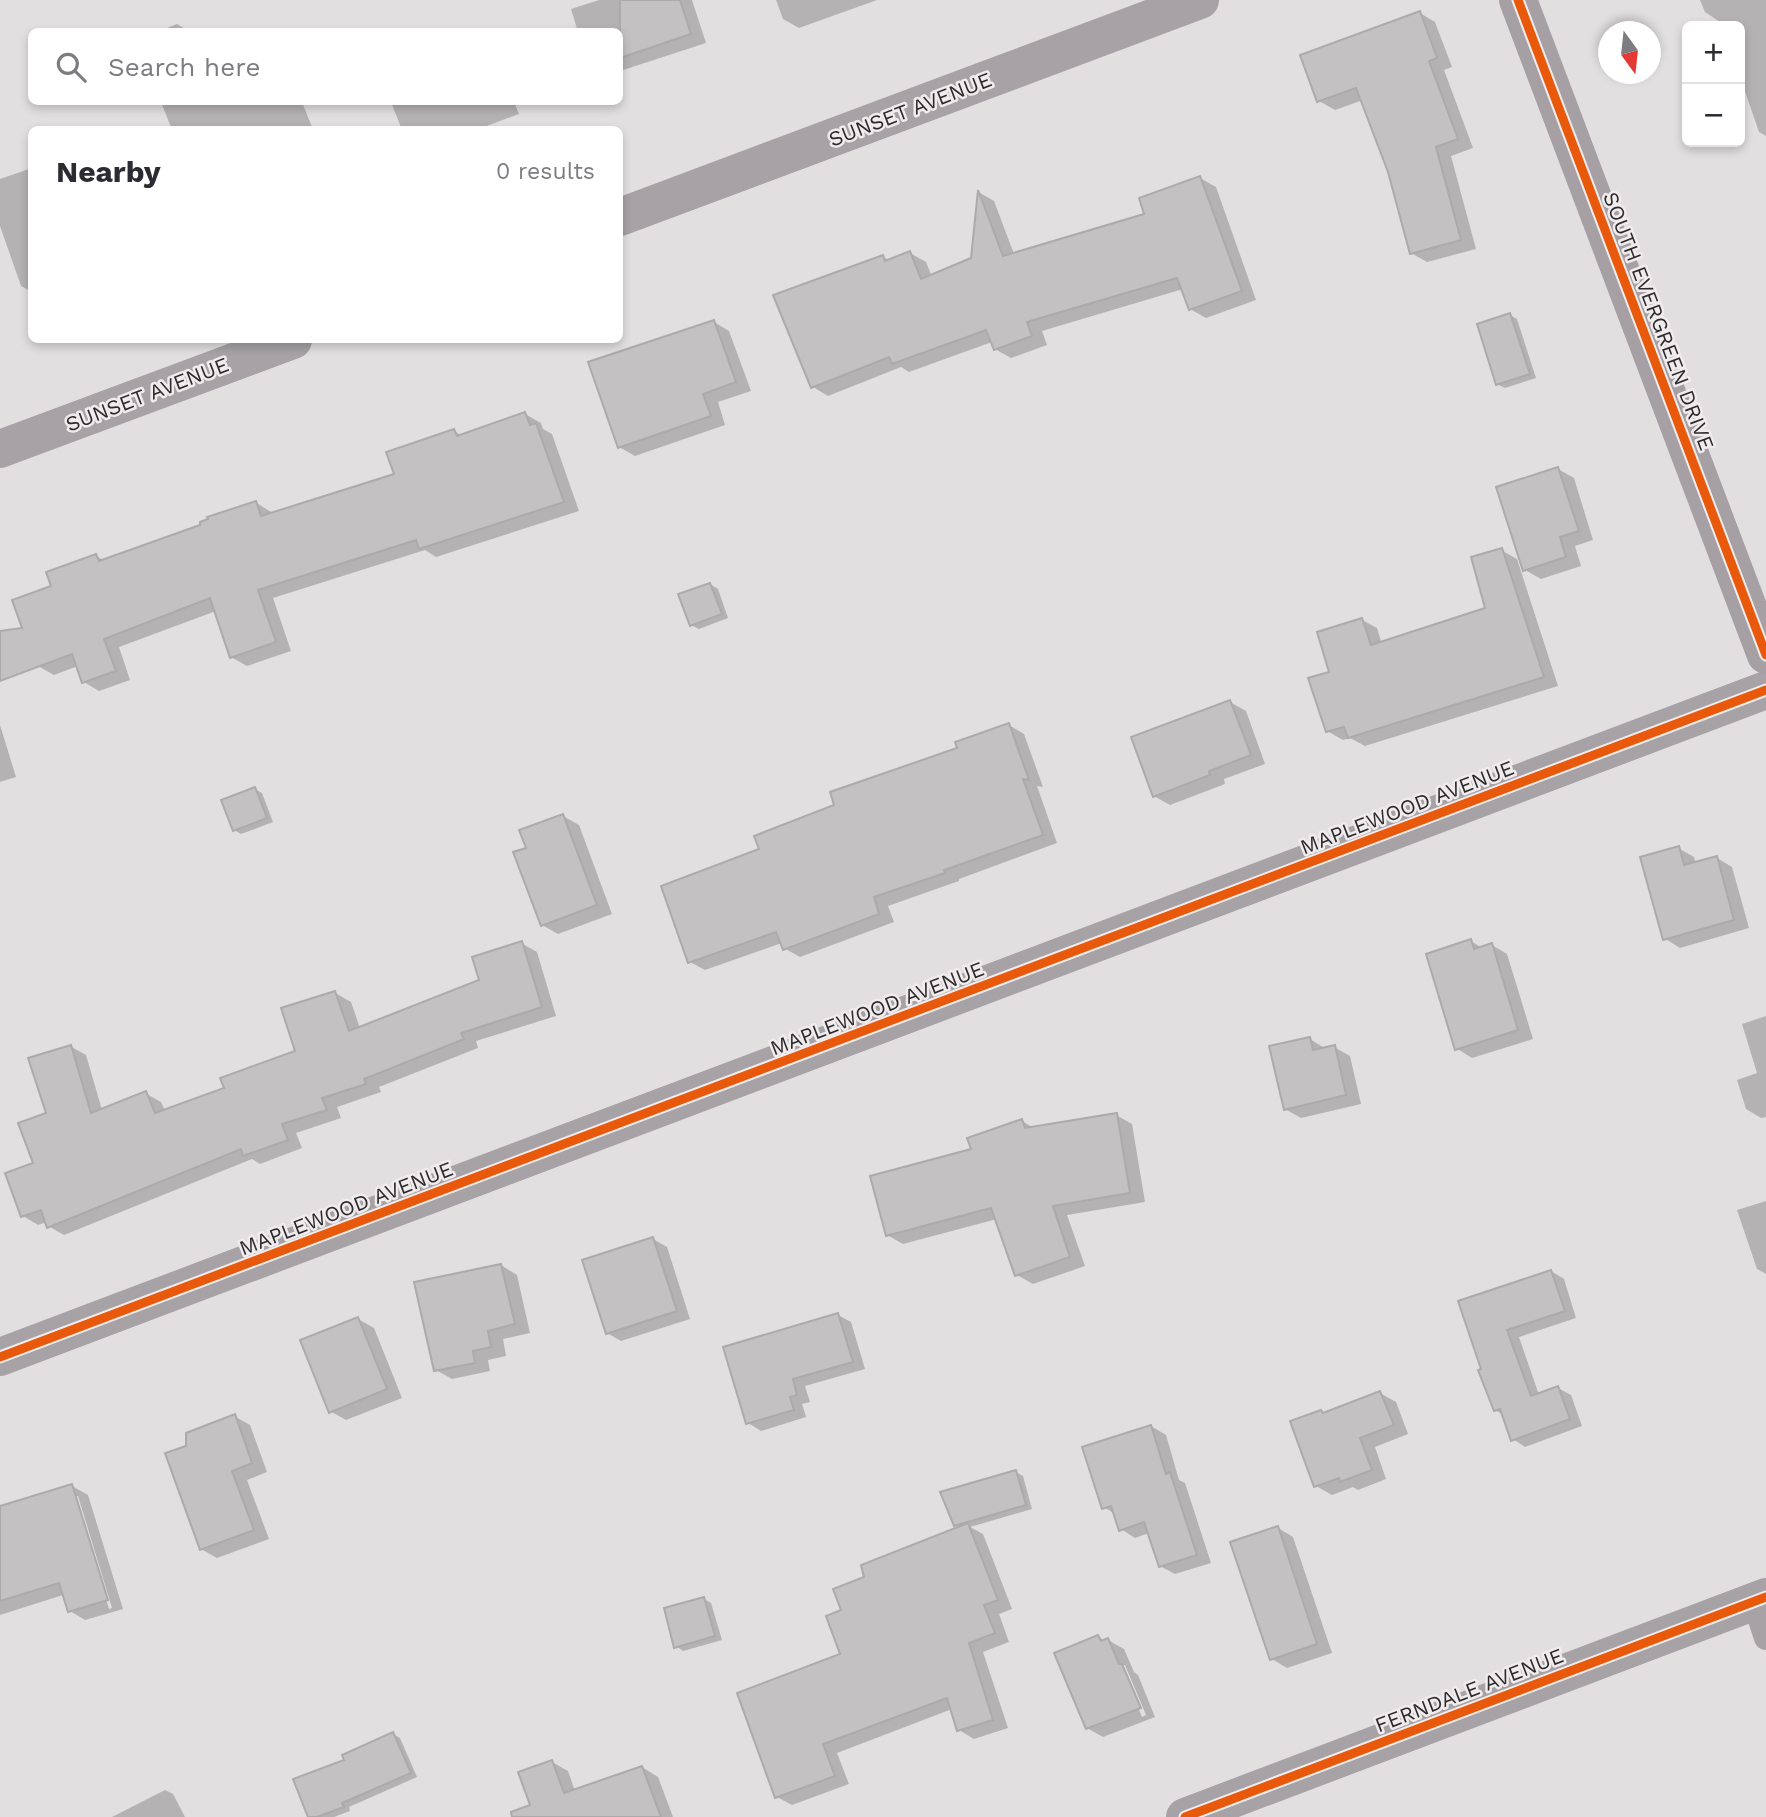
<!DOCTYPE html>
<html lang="en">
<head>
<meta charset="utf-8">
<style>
  body { margin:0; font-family:"Work Sans",sans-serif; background:#f2f2f3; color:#2b2b33 }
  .controls { position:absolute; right:21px; top:21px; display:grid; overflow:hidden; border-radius:10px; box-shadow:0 4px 10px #0003 }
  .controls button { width:63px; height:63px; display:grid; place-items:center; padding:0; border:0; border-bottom:2px solid #e1e1e2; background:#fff; color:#2b2b33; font:35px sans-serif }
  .compass { position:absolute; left:1598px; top:21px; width:63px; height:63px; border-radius:50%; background:#fff; box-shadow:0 4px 10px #0003; rotate:165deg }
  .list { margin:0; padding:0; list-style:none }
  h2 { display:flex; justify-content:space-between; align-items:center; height:91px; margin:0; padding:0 28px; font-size:30px }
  h2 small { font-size:23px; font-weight:400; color:#7c7c81 }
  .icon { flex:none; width:38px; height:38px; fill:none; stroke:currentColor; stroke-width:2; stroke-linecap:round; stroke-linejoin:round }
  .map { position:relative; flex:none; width:1766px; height:1817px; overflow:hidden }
  .search { position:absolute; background:#fff; box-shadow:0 4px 10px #0003; left:28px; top:28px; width:595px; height:77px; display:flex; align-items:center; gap:18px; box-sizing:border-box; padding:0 24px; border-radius:10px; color:#7c7c81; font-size:26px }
  .panel { position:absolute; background:#fff; box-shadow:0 4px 10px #0003; left:28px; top:126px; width:595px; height:217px; border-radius:10px }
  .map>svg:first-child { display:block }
</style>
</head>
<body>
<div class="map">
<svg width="1766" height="1817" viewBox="0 0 1766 1817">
  <rect width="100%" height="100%" fill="#e2dfe0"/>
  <g fill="#0003" fill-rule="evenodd">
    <path d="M599 0H692L706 43 620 71V32H578L571 9Z"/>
    <path d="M776 0H877L799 28 783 19Z"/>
    <path d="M1700 0H1766V136L1759 132 1740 77V26H1722L1720 22 1705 12Z"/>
    <path d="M1420 13 1435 22 1452 67 1444 70 1473 148 1451 156 1476 249 1427 262 1411 253 1389 171 1363 100 1335 110 1319 101Z"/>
    <path d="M177 24 190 32H157Z"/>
    <path d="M161 102H302L312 127 305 130H172Z"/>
    <path d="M391 102H514L519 114 476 130H402Z"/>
    <path d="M32 168V292L21 286 0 226V179Z"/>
    <path d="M1200 178 1216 187 1256 300 1206 318 1190 309 1183 289 1042 331 1047 345 1011 358 995 349 992 342 909 372 901 367 828 396 813 387 883 257 890 261 910 253 926 262 932 277 973 259 980 193 994 201 1014 254 1146 215Z"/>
    <path d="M1510 315 1517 319 1536 378 1505 388 1497 384Z"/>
    <path d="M714 322 729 331 751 391 718 402 725 425 635 456 619 447Z"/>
    <path d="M525 414 541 423 543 429 552 434 579 511 436 557 425 550 273 598 291 651 247 666 231 657 216 611 119 647 130 680 99 691 84 682 78 666 54 675 38 666 53 587 96 556 105 561 203 526 255 502 271 512 272 514 396 475 454 431 463 436Z"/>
    <path d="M1558 469 1574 478 1593 540 1575 546 1581 566 1541 579 1525 570Z"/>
    <path d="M1501 550 1517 559 1558 686 1365 746 1350 738 1343 740 1327 731 1331 673 1362 620 1377 628 1382 644 1487 609Z"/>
    <path d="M710 584 718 589 728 618 699 629 691 625Z"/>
    <path d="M1230 702 1246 711 1265 764 1224 779 1225 784 1170 805 1154 796Z"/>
    <path d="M0 725 16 777 0 782Z"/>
    <path d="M1009 725 1024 734 1043 787 1037 786 1057 843 959 879V881L888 906 894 922 800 957 784 948 782 943 705 970 690 962 762 850 836 806Z"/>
    <path d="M255 789 262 793 273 822 241 834 234 830Z"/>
    <path d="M563 816 579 825 612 914 558 934 542 925 528 849Z"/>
    <path d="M1678 848 1694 857 1696 864 1717 858 1732 867 1749 928 1680 948 1664 938Z"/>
    <path d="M1471 941 1482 948 1492 945 1507 954 1533 1039 1472 1058 1456 1048Z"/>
    <path d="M521 943 537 952 556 1016 476 1041 478 1048 379 1087 381 1092 337 1107 341 1118 296 1133 302 1148 260 1164 252 1159 64 1235 48 1226 47 1222 38 1225 23 1216 48 1114 70 1046 86 1055 102 1110 145 1093 161 1102 165 1111 226 1089 297 1052 335 993 351 1002 360 1028 481 981Z"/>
    <path d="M1766 1016V1117L1761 1118 1746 1109 1737 1080 1757 1073 1742 1024Z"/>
    <path d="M1310 1039 1326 1049 1334 1047 1350 1056 1361 1104 1301 1118 1285 1109Z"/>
    <path d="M1116 1115 1132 1124 1145 1202 1067 1215 1085 1266 1033 1284 1017 1275 997 1219 903 1244 887 1235 973 1150 1022 1121 1034 1128Z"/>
    <path d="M1766 1201V1274L1757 1269 1737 1210Z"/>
    <path d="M653 1239 667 1247 690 1319 621 1341 607 1333Z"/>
    <path d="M501 1265 517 1275 530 1333 503 1339 506 1356 488 1360 490 1371 452 1379 436 1370Z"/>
    <path d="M1551 1271 1564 1279 1576 1318 1519 1337 1539 1395 1558 1388 1571 1395 1582 1426 1525 1447 1513 1439 1504 1415 1495 1410 1460 1302Z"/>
    <path d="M838 1315 851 1322 865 1369 805 1386 810 1402 802 1404 806 1417 761 1431 748 1423Z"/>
    <path d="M358 1319 374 1328 402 1398 346 1420 330 1411Z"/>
    <path d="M1380 1393 1396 1402 1408 1434 1375 1447 1386 1479 1358 1490 1353 1487 1332 1495 1316 1486 1321 1412 1326 1414Z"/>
    <path d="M234 1416 250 1425 267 1472 247 1480 269 1539 217 1558 201 1549 188 1447Z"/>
    <path d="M1151 1426 1166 1435 1179 1480 1185 1483 1211 1563 1175 1574 1160 1566 1149 1533 1135 1538 1121 1529 1115 1514 1104 1507Z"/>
    <path d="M1016 1472 1023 1476 1032 1509 970 1527 983 1534 1012 1609 999 1614 1009 1642 983 1652 1008 1728 974 1739 959 1730 952 1709 837 1753 849 1784 792 1805 777 1797 842 1656 843 1611 866 1578 962 1528 956 1524Z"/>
    <path d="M72 1486 88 1495 123 1609 85 1620 70 1611 63 1595 0 1615V1508ZM74 1496H78L112 1608 109 1609Z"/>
    <path d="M1278 1528 1293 1537 1332 1653 1287 1668 1272 1659Z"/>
    <path d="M704 1599 711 1603 722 1640 683 1651 676 1646Z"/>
    <path d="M1098 1637 1106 1641 1108 1640 1124 1649 1134 1672 1138 1675 1155 1717 1103 1737 1087 1728ZM1121 1665H1125L1146 1715 1142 1717Z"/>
    <path d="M393 1734 400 1738 417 1777 349 1807 350 1811 334 1817H310L346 1761Z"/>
    <path d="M552 1762 568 1771 575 1791 642 1767 658 1777 673 1817H536Z"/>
    <path d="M165 1790 173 1794 185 1817H112Z"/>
  </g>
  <g fill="#c3c1c2" stroke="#acaaab" stroke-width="2">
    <path d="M620 0H680L691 34 620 58Z"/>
    <path d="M1420 11 1437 58 1429 61 1458 139 1436 147 1461 240 1410 254 1388 172 1356 88 1317 102 1300 55Z"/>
    <path d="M1200 176 1242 291 1189 310 1177 278 1027 322 1032 336 994 350 986 330 892 364 889 357 811 388 773 295 883 255 885 261 910 251 921 279 971 258 978 190 1003 256 1144 214 1139 198Z"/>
    <path d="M1510 313 1530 374 1496 385 1477 324Z"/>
    <path d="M714 320 736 382 703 394 711 416 618 448 588 362Z"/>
    <path d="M525 412 530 425 536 423 564 502 419 549 416 540 258 590 276 642 230 658 210 598 104 639 116 671 82 683 72 654 0 681V631L22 628 12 600 51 586 46 572 96 554 99 561 200 525V522L208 519 207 517 256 501 261 516 394 474 386 452 454 429 457 436Z"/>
    <path d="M1558 467 1579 531 1560 537 1566 557 1523 571 1496 487Z"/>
    <path d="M1502 548 1544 677 1348 738 1344 727 1326 732 1308 678 1329 672 1317 632 1362 618 1371 645 1485 608 1471 557Z"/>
    <path d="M710 583 722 614 690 626 678 594Z"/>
    <path d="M1230 700 1251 755 1209 771 1210 775 1153 797 1131 737Z"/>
    <path d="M1009 723 1029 780 1023 779 1043 835 944 870 945 873 874 897 879 914 783 950 776 932 688 963 661 886 759 849 754 836 834 805 830 792 957 748 955 742Z"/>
    <path d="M255 787 267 818 233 831 221 800Z"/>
    <path d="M563 814 597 905 541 926 513 852 526 848 519 830Z"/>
    <path d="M1679 846 1684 865 1717 856 1734 920 1663 940 1640 857Z"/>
    <path d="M1471 939 1474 949 1492 943 1518 1030 1455 1050 1426 954Z"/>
    <path d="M522 941 542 1007 461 1033 464 1039 364 1079 366 1084 322 1098 327 1110 282 1124 288 1140 243 1156 241 1149 47 1228 41 1210 21 1217 5 1173 33 1163 18 1123 46 1113 28 1058 71 1045 91 1113 146 1091 155 1113 224 1088 220 1078 295 1051 281 1008 335 991 349 1031 479 980 472 957Z"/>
    <path d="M1310 1037 1313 1050 1335 1045 1346 1095 1284 1110 1269 1046Z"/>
    <path d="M1117 1113 1130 1193 1053 1206 1070 1257 1015 1276 991 1208 886 1236 870 1176 971 1149 967 1138 1022 1119 1025 1128Z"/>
    <path d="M653 1237 677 1311 606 1334 582 1260Z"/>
    <path d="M501 1264 515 1324 488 1331 491 1347 473 1351 475 1363 434 1371 414 1282Z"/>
    <path d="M1551 1270 1565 1311 1507 1330 1531 1396 1558 1386 1570 1419 1511 1441 1500 1409 1494 1411 1478 1370 1481 1369 1458 1301Z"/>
    <path d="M838 1313 853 1362 793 1379 797 1395 790 1397 794 1410 746 1424 723 1347Z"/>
    <path d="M358 1317 387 1389 329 1413 300 1340Z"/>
    <path d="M1380 1391 1394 1425 1360 1438 1372 1470 1340 1482 1339 1478 1314 1487 1290 1421 1321 1410 1323 1413Z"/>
    <path d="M235 1414 252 1463 232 1471 254 1530 200 1550 165 1453 186 1446V1433Z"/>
    <path d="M1151 1425 1166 1474 1170 1472 1197 1555 1159 1567 1144 1522 1119 1531 1111 1506 1102 1509 1082 1447Z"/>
    <path d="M1016 1470 1026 1505 954 1526 940 1492Z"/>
    <path d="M72 1484 108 1600 68 1612 59 1583 0 1601V1506Z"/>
    <path d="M968 1523 998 1600 984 1605 995 1633 969 1643 993 1720 957 1731 947 1698 823 1744 835 1776 775 1798 737 1693 840 1654 826 1616 841 1610 833 1589 864 1577 861 1565Z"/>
    <path d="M1278 1526 1317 1644 1270 1660 1230 1542Z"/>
    <path d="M704 1597 715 1636 674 1648 664 1608Z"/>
    <path d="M1098 1635 1101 1641 1108 1638 1119 1664H1122L1141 1708 1086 1729 1054 1653Z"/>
    <path d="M393 1732 411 1773 342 1803 344 1807 317 1817H308L293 1779 344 1760 342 1755Z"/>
    <path d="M552 1760 564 1793 642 1766 661 1817H512L511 1812 530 1805 518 1772Z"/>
  </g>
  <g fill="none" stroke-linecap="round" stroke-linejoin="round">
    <path stroke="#a7a2a6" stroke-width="24" d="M1754 1601 1766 1638"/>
    <g stroke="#a7a2a6" stroke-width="38">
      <path d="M620 217 1200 0"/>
      <path d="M0 449 293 340"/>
      <path d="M0 1357 1766 690"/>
      <path d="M1185 1817 1766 1597"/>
    </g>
    <path stroke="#a6a0a5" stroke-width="38" d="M1518 0 1766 655"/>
    <defs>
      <g id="cycleway">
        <path d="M1518 0 1766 655"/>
        <path d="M0 1357 1766 690"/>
        <path d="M1185 1817 1766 1597"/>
      </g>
    </defs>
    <use href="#cycleway" stroke="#f0eced" stroke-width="13"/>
    <use href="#cycleway" stroke="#e8590c" stroke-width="9"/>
  </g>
  <g text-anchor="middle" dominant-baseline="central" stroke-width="5" stroke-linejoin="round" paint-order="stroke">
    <g font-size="21" fill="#2c2a2b" stroke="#f0eced">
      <text transform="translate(910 109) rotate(-21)">SUNSET AVENUE</text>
      <text transform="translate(1659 321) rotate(69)">SOUTH EVERGREEN DRIVE</text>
      <text transform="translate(147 394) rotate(-21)">SUNSET AVENUE</text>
      <text transform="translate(1407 807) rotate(-21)">MAPLEWOOD AVENUE</text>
      <text transform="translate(877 1008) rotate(-21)">MAPLEWOOD AVENUE</text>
      <text transform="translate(346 1208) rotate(-21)">MAPLEWOOD AVENUE</text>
      <text transform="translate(1469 1690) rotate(-21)">FERNDALE AVENUE</text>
    </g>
  </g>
</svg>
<div class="controls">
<button>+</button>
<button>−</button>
</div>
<svg class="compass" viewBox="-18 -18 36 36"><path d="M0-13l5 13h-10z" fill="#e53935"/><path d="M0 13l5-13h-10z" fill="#7c7c81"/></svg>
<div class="search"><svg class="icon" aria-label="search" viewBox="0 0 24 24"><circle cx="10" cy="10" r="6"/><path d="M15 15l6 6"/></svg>Search here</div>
<section class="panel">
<h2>Nearby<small>0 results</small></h2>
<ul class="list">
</ul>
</section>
</div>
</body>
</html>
